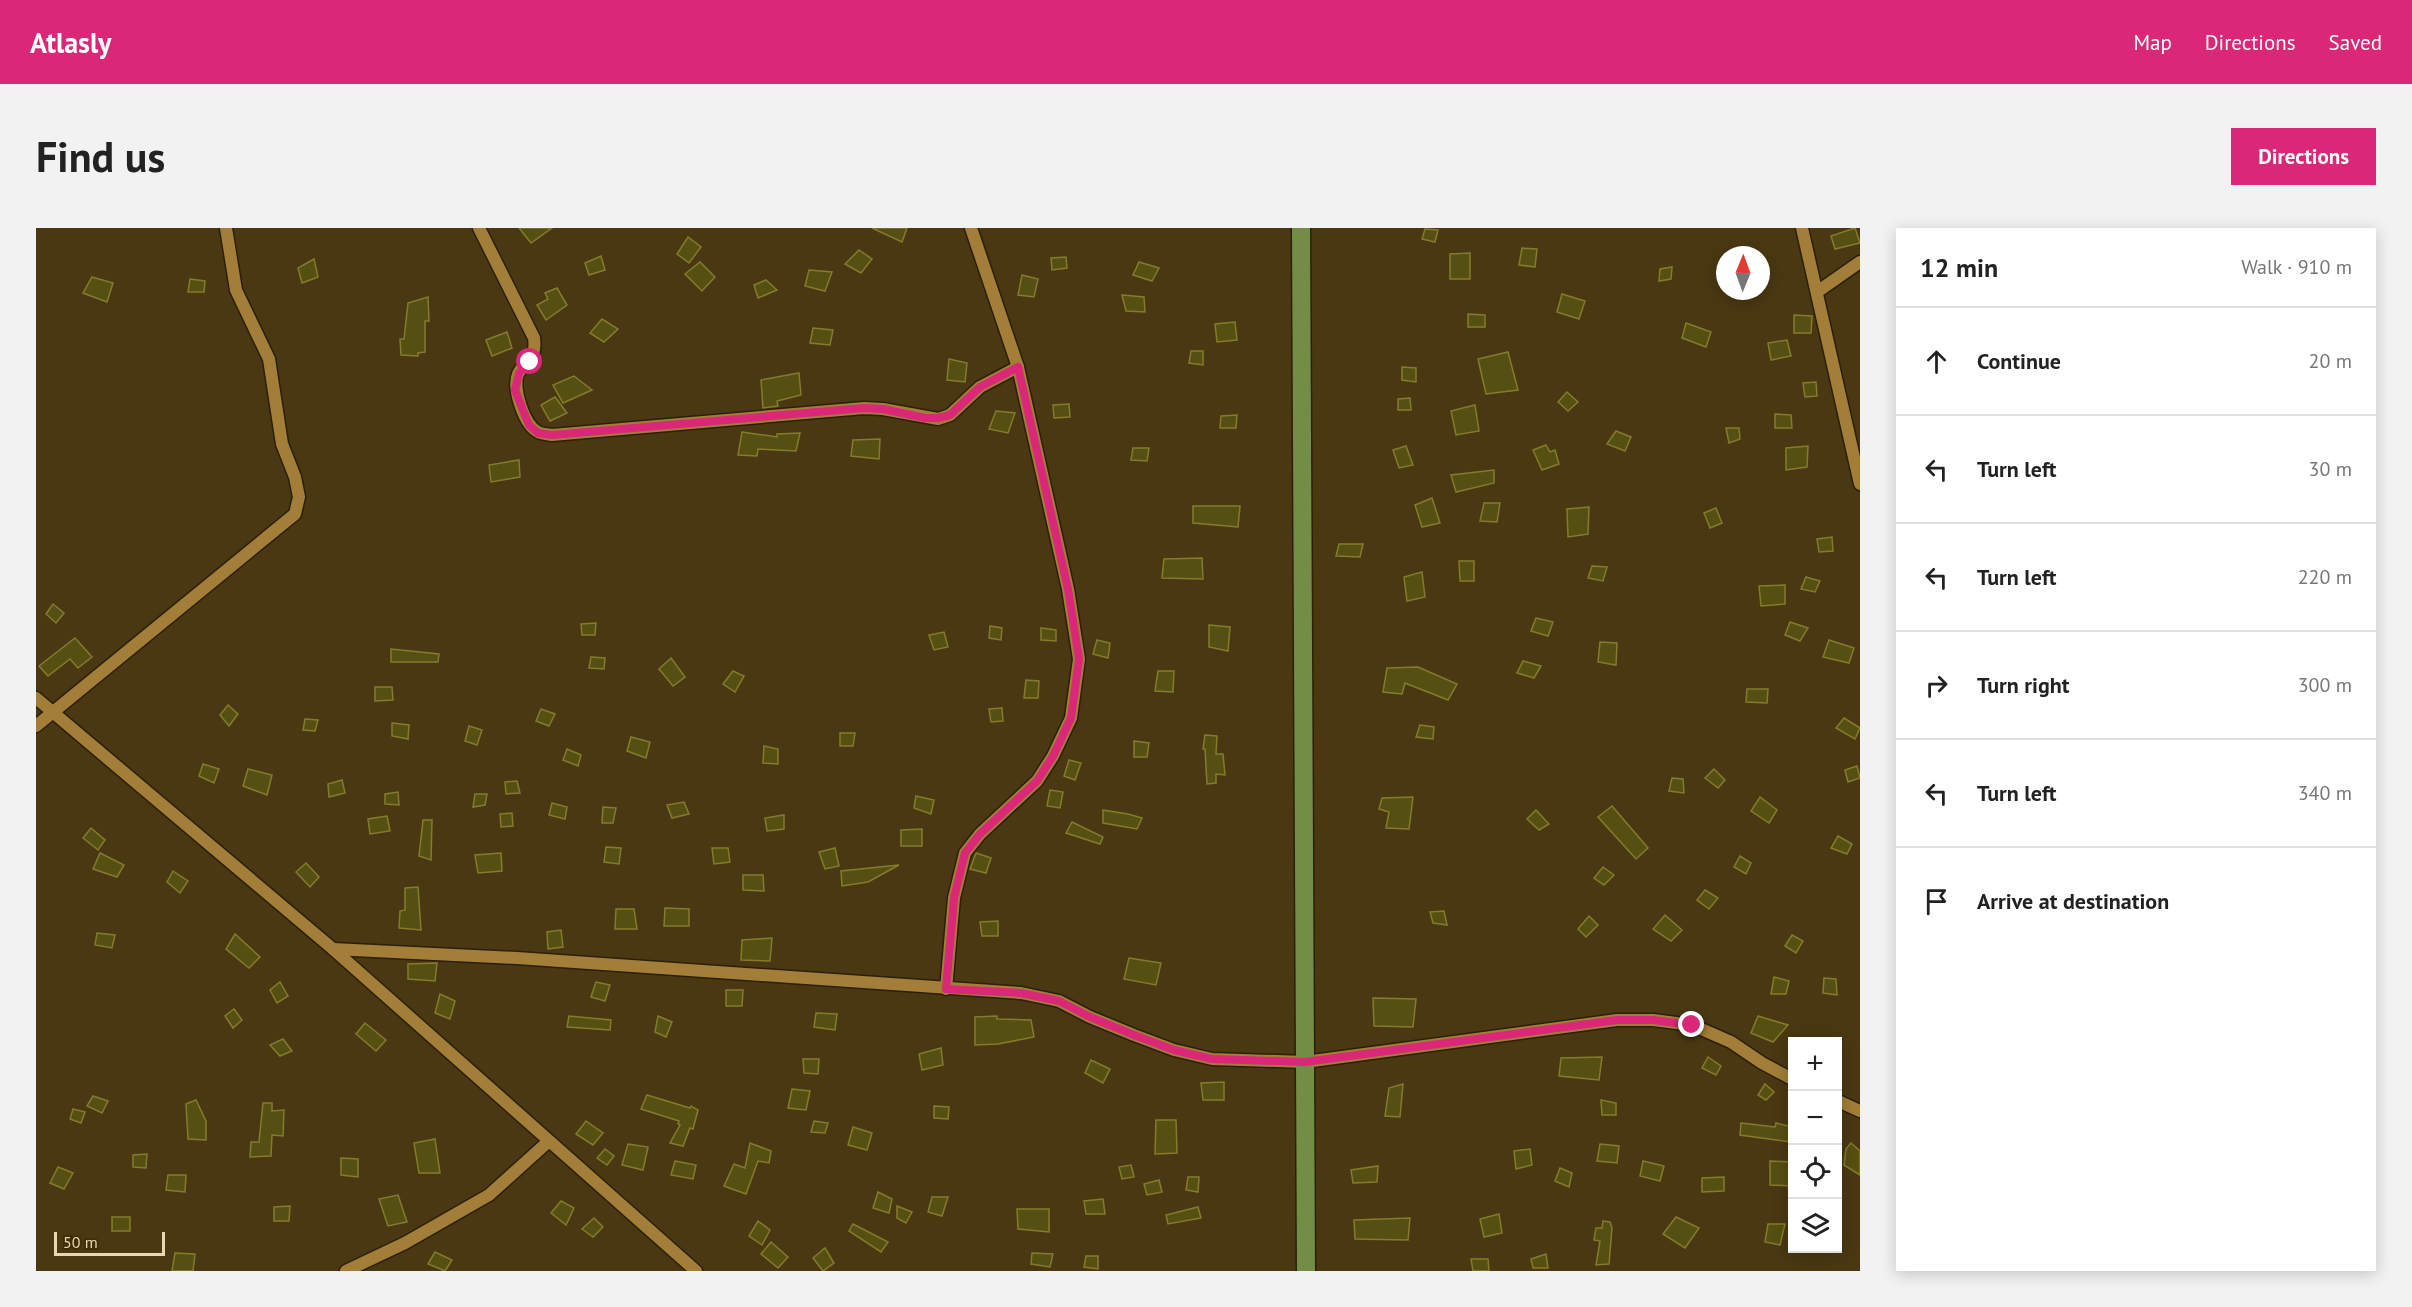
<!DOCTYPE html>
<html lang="en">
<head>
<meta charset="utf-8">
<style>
  body { margin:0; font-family:"PT Sans",sans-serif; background:#f2f2f2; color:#222 }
  .controls { position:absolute; right:18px; bottom:18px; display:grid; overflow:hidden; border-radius:0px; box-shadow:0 3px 15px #0003 }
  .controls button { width:54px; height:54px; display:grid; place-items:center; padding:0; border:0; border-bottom:2px solid #e0e0e0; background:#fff; color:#222; font:30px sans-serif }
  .compass { position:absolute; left:1680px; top:18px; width:54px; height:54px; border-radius:50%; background:#fff; box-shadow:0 3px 15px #0003; rotate:1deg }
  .scale { position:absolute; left:18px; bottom:15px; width:111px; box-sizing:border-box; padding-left:6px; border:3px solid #e8d6b4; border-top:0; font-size:16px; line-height:21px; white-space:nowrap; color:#e8d6b4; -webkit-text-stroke:4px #402e06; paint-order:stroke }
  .stop { position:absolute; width:18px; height:18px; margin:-14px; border:4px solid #db2777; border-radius:50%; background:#fff }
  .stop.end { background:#db2777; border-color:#fff; box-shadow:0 2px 6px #0008 }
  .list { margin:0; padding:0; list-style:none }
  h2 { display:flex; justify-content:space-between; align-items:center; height:78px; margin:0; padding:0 24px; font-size:26px }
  h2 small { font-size:20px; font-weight:400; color:#767676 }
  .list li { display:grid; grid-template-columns:39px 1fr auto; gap:18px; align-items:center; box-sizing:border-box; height:108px; padding:0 24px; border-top:2px solid #e0e0e0 }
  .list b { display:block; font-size:22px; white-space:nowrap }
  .list em { font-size:20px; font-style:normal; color:#767676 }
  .icon { flex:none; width:33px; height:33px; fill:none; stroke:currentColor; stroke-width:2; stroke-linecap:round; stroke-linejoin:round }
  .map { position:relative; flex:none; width:1824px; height:1043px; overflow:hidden; border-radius:0px }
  header { display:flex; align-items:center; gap:36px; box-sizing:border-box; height:84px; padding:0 30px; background:#db2777; color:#fff }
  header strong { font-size:28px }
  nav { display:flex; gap:33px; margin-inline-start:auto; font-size:21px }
  .intro { display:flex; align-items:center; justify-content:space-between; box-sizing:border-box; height:144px; padding:0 36px }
  h1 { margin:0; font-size:42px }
  .button { padding:15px 27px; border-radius:0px; background:#db2777; color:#fff; font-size:21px; font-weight:700 }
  main { display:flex; gap:36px; padding:0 36px }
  aside { flex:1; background:#fff; border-radius:0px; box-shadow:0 3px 15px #0003 }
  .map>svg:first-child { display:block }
</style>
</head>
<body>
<header>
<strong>Atlasly</strong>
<nav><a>Map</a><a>Directions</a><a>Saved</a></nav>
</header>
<div class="intro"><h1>Find us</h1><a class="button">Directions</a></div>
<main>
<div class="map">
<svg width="1824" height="1043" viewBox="0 0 1824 1043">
  <rect width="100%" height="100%" fill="#4a3812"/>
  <g fill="#564f12" stroke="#857b2e" stroke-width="1.5">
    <path d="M483 0H516L495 15Z"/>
    <path d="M836 0H871L866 14Z"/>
    <path d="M1819 0 1824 15 1799 21 1795 8Z"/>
    <path d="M1389 1 1402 2 1399 14 1386 11Z"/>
    <path d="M652 9 665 19 653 35 641 26Z"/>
    <path d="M1486 20 1501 21 1499 39 1483 37Z"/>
    <path d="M823 22 836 31 825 45 809 36Z"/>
    <path d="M1434 25V51H1414V26Z"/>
    <path d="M565 28 569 42 553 47 549 35Z"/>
    <path d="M1030 29 1031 40 1016 42 1015 30Z"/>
    <path d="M278 31 282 49 266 55 262 40Z"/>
    <path d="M664 34 679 49 666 63 649 46Z"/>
    <path d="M1103 34 1123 40 1116 53 1097 47Z"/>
    <path d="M1636 39 1635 51 1623 53 1624 41Z"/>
    <path d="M773 42 796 44 789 63 769 58Z"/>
    <path d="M986 47 1002 51 998 69 982 67Z"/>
    <path d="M56 49 77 55 71 74 47 65Z"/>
    <path d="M154 51 169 53 168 64H152Z"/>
    <path d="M730 52 741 62 722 70 718 57Z"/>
    <path d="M521 60 531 77 510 92 501 77 512 71 509 65Z"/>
    <path d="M1526 66 1549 73 1543 91 1521 84Z"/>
    <path d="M1086 67 1108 69 1109 84 1090 83Z"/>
    <path d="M392 69 393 93H389V124L382 125V128L365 127 364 111H368L372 75Z"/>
    <path d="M1432 86 1449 87V99H1432Z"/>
    <path d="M1758 87 1776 88 1775 105H1758Z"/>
    <path d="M566 91 582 101 568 114 554 105Z"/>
    <path d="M1199 94 1201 112 1181 114 1179 96Z"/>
    <path d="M1650 95 1675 104 1670 119 1646 110Z"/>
    <path d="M777 100 797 102 794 117 774 115Z"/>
    <path d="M471 104 476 120 456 128 450 112Z"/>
    <path d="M1751 112 1755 128 1735 132 1732 115Z"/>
    <path d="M1155 123H1167V137L1153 135Z"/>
    <path d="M1472 124 1482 162 1450 166 1442 131Z"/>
    <path d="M913 131 931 135 929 154 911 152Z"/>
    <path d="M1366 139 1380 140V154L1366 152Z"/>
    <path d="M763 145 765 167 741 173 742 178 727 180 725 152Z"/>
    <path d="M538 148 556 162 527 175 517 157Z"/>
    <path d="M1780 154 1781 168 1769 169 1767 155Z"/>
    <path d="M1531 164 1542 174 1532 183 1522 174Z"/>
    <path d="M519 169 531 185 514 193 505 177Z"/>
    <path d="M1374 170 1375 182H1362V171Z"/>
    <path d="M1033 176 1034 189 1018 190 1017 177Z"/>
    <path d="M1439 177 1443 203 1420 207 1415 183Z"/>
    <path d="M960 183 979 185 972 205 953 201Z"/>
    <path d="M1739 186 1755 187 1756 200H1739Z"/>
    <path d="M1201 187 1200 200H1184L1185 188Z"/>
    <path d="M1690 200H1703L1704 211 1693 215Z"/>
    <path d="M1580 203 1595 209 1589 223 1571 216Z"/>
    <path d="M706 204 741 209V206L764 205 760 223 722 221 721 228 702 227Z"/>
    <path d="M844 211 843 231 815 228 817 212Z"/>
    <path d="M1510 217 1514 224 1519 222 1523 236 1506 242 1497 222Z"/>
    <path d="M1370 218 1377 237 1363 240 1357 222Z"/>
    <path d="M1772 218 1771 239 1750 242V220Z"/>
    <path d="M1097 220H1113L1111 233 1095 232Z"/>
    <path d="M483 232 484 249 455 254 453 237Z"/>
    <path d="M1458 242V255L1420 264 1415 247Z"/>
    <path d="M1396 270 1404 295 1386 299 1379 277Z"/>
    <path d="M1448 275H1464L1461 294 1444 293Z"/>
    <path d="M1157 278H1204L1202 299 1157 295Z"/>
    <path d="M1553 279 1552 306 1532 309 1531 281Z"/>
    <path d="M1680 280 1686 295 1674 300 1668 285Z"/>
    <path d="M1796 309 1797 323 1783 324 1781 311Z"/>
    <path d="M1303 316H1327L1324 329 1300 328Z"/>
    <path d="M1166 330 1167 351 1126 350 1128 331Z"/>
    <path d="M1423 333H1438V353H1424Z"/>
    <path d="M1556 338 1571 339 1567 353 1552 350Z"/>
    <path d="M1386 344 1389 369 1371 373 1368 349Z"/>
    <path d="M1770 349 1784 353 1779 364 1765 361Z"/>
    <path d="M1749 357V376L1725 378 1723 358Z"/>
    <path d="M17 376 28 385 20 395 10 386Z"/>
    <path d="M1500 390 1517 394 1512 408 1495 403Z"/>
    <path d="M1754 394 1772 400 1764 413 1749 407Z"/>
    <path d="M560 395 559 407H546L545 396Z"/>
    <path d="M1173 397 1194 399 1192 423 1173 419Z"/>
    <path d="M954 398 966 400 965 412 953 410Z"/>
    <path d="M1005 400 1020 402V413L1005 412Z"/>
    <path d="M908 404 912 419 898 422 893 407Z"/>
    <path d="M39 410 56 429 42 440 34 431 12 448 3 438Z"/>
    <path d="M1061 412 1074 415 1072 430 1057 426Z"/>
    <path d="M1793 412 1818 420 1813 435 1787 429Z"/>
    <path d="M1564 414 1581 415 1580 437 1562 434Z"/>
    <path d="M355 421 403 426 402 434H355Z"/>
    <path d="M555 429 569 430 568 441 553 440Z"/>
    <path d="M635 430 649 449 637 458 623 441Z"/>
    <path d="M1487 433 1505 438 1498 450 1481 445Z"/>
    <path d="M1382 439 1421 456 1412 472 1369 455 1366 466 1347 464 1351 440Z"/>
    <path d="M697 443 708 448 699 464 687 456Z"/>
    <path d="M1122 443H1138L1137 464 1119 463Z"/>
    <path d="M990 452 1003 453 1002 470H988Z"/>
    <path d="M339 459H356L357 472 339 473Z"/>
    <path d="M1711 461H1732L1731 475 1710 474Z"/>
    <path d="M192 477 202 486 193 498 184 487Z"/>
    <path d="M966 480 967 493 955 494 953 481Z"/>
    <path d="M505 481 519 486 513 498 500 493Z"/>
    <path d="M1808 490 1824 500 1819 511 1800 500Z"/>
    <path d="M269 491 282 492 279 503 267 502Z"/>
    <path d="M356 495 373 497 372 511 356 508Z"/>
    <path d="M1384 497 1398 499 1397 511 1380 509Z"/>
    <path d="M433 498 446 502 441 517 429 513Z"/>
    <path d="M804 505H819L817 518H804Z"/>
    <path d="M1169 507 1181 508 1180 526H1187L1189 547 1180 546V555L1171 556 1169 521H1167Z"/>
    <path d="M595 509 614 514 610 530 591 523Z"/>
    <path d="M1098 513 1113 515 1111 529H1098Z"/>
    <path d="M728 518 742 521V536L727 535Z"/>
    <path d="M531 521 545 527 542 538 527 532Z"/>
    <path d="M1033 532 1045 535 1039 552 1028 548Z"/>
    <path d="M167 536 183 541 178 555 163 548Z"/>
    <path d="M1821 538 1824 550 1812 554 1809 542Z"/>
    <path d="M212 541 236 547 231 567 207 558Z"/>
    <path d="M1678 541 1689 552 1682 560 1669 550Z"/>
    <path d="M1636 550 1647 551 1648 565 1633 563Z"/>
    <path d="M306 552 309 565 293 569 292 556Z"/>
    <path d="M481 553 484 565 470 566 469 554Z"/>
    <path d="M1014 562 1027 564 1024 580 1011 578Z"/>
    <path d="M362 564 363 577 349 576V566Z"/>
    <path d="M439 566H451L449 577 437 579Z"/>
    <path d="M880 568 898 572 895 586 878 580Z"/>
    <path d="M1377 569 1373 601 1350 600 1353 584 1343 581 1346 570Z"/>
    <path d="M1724 569 1741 582 1733 595 1715 583Z"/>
    <path d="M648 574 653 586 636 590 631 577Z"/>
    <path d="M516 575 531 579 529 591 513 587Z"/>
    <path d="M1576 578 1612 620 1600 631 1562 589Z"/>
    <path d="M567 579 580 580 577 595H566Z"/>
    <path d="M1067 582 1092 586 1106 590 1101 601 1067 595Z"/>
    <path d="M1500 582 1513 596 1503 602 1491 591Z"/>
    <path d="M476 585 477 598 465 599 464 586Z"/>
    <path d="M748 587V601L731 603 729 590Z"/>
    <path d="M351 588 354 603 334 606 332 591Z"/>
    <path d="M387 592H396L395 632 383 628Z"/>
    <path d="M1036 594 1067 609 1064 616 1030 605Z"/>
    <path d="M55 600 69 612 62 622 47 610Z"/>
    <path d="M886 601V618H865V602Z"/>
    <path d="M1802 608 1816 616 1811 626 1795 620Z"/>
    <path d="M570 619 585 620 583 636 568 634Z"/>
    <path d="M676 620H692L694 634 678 636Z"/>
    <path d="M799 620 803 638 789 641 783 624Z"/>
    <path d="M64 625 88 637 81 649 57 641Z"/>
    <path d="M465 625 466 643 442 645 439 627Z"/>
    <path d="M940 625 955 630 950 645 934 641Z"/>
    <path d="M1704 628 1715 635 1710 646 1698 639Z"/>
    <path d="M270 635 283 649 274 659 260 644Z"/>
    <path d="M863 637 832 654 806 658 805 643Z"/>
    <path d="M1567 639 1578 647 1568 657 1558 650Z"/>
    <path d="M137 643 152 653 144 665 131 654Z"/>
    <path d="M707 647H727L728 663 707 662Z"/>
    <path d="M382 659 385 702 363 700 364 683 369 682V660Z"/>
    <path d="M1669 662 1682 670 1673 681 1661 672Z"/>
    <path d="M629 680 653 681V698H628Z"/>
    <path d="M580 681H598L601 701H579Z"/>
    <path d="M1408 683 1411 697 1397 695 1394 684Z"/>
    <path d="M1629 687 1646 702 1635 713 1617 701Z"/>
    <path d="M1553 688 1562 697 1550 709 1542 701Z"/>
    <path d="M962 693V708H946L944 694Z"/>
    <path d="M525 702 527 719 512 721 511 704Z"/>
    <path d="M61 705 79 707 76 720 59 717Z"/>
    <path d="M199 706 224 729 213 740 190 721Z"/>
    <path d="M1756 707 1767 713 1760 725 1749 718Z"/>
    <path d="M736 710 734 733 705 732 706 712Z"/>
    <path d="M1093 730 1125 735 1120 757 1088 751Z"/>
    <path d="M401 735 399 753 372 751V736Z"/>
    <path d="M1738 749 1753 753 1750 766H1735Z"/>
    <path d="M1788 750 1800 751 1801 767 1787 765Z"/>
    <path d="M244 754 252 768 241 775 234 762Z"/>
    <path d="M560 754 574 757 569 773 555 769Z"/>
    <path d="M690 762H707L706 778H690Z"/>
    <path d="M404 766 419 773 414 791 399 785Z"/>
    <path d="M1337 770 1380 771 1377 799 1338 798Z"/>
    <path d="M198 781 206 792 197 800 189 788Z"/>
    <path d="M780 785 801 786 799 802 778 799Z"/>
    <path d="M533 788 575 792 574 802 531 799Z"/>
    <path d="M622 788 636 794 630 809 619 804Z"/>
    <path d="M961 788V791L995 792 998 809 962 816 939 817V789Z"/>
    <path d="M1722 788 1735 792 1752 797 1737 814 1715 805Z"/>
    <path d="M329 795 350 812 340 823 320 806Z"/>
    <path d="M247 811 256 823 244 828 234 817Z"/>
    <path d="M905 820 907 837 886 842 883 826Z"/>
    <path d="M1566 829 1563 852 1523 848 1525 830Z"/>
    <path d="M1672 829 1685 838 1680 847 1666 840Z"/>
    <path d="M767 831H783L782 846 768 845Z"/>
    <path d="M1055 832 1074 841 1067 855 1049 845Z"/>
    <path d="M1188 854V872H1167L1165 855Z"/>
    <path d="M1367 856 1364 889 1349 888 1353 860Z"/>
    <path d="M1729 856 1738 864 1730 872 1722 867Z"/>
    <path d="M756 861 774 863 770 882 752 880Z"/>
    <path d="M611 867 654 880 655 878 662 882 657 901 654 900 647 918 634 915 644 897 642 896 643 893 605 881Z"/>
    <path d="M57 868 72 873 66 885 51 878Z"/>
    <path d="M160 872 170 893V912L152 911 150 876Z"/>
    <path d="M1565 872 1580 875V887H1566Z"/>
    <path d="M227 875H236V883L248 882 247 908 236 907 235 928 214 929 215 914H223Z"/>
    <path d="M898 878 913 879 912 891 898 890Z"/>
    <path d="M37 881 49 884 45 895 34 891Z"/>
    <path d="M1120 892H1140L1141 925 1119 926Z"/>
    <path d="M550 893 567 905 557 917 540 906Z"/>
    <path d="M778 893 792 895 789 905 775 904Z"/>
    <path d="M1705 895 1739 899 1740 895 1756 899 1755 914 1704 907Z"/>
    <path d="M817 899 836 905 831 922 812 917Z"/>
    <path d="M399 911 404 945H383L378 915Z"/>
    <path d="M714 915 735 923 733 935 722 933 710 966 688 958 698 936 709 940Z"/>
    <path d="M1815 915 1824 923V947L1808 937 1810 921Z"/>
    <path d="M592 916 612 919 607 942 586 937Z"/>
    <path d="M1564 916 1583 918 1581 935 1561 933Z"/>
    <path d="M569 921 578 928 571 937 561 930Z"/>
    <path d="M1494 921 1496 937 1480 941 1478 923Z"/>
    <path d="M111 926 110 940 97 939V927Z"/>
    <path d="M305 930 322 931V949L305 947Z"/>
    <path d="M639 933 660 937 657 951 635 947Z"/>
    <path d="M1607 933 1628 938 1624 953 1604 948Z"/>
    <path d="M1734 933 1756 934V958L1734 957Z"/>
    <path d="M1095 937 1098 949 1086 951 1083 939Z"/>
    <path d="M1342 938 1341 954 1317 955 1315 942Z"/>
    <path d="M22 939 37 945 28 961 14 955Z"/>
    <path d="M1524 940 1536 945 1533 959 1519 953Z"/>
    <path d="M132 947H150L149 964 130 962Z"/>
    <path d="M1152 949H1163L1162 964 1150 962Z"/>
    <path d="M1688 949V963L1666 964V950Z"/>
    <path d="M1123 952 1126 964 1111 967 1108 956Z"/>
    <path d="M842 964 856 971 853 985 837 980Z"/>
    <path d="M362 967 371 994 352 998 343 971Z"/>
    <path d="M896 969H912L906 988 892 984Z"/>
    <path d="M1067 971 1069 986H1050L1048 973Z"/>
    <path d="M525 973 538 980 530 997 515 985Z"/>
    <path d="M254 978 253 993H238V979Z"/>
    <path d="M861 978 876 984 870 995 861 990Z"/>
    <path d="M1162 979 1165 990 1132 996 1130 987Z"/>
    <path d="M981 981H1013V1004L982 1001Z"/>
    <path d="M1463 986 1466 1005 1448 1009 1444 991Z"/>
    <rect x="76" y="989" width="18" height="14"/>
    <path d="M1640 989 1663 1000 1649 1020 1627 1006Z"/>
    <path d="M558 990 567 999 557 1009 546 1001Z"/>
    <path d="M1374 990 1372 1012 1319 1011 1318 992Z"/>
    <path d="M722 993 734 1002 726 1017 713 1008Z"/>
    <path d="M1567 993 1574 994 1576 1000 1573 1036 1560 1037 1564 1013 1558 1012 1560 1000H1566Z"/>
    <path d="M817 996 852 1014 845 1024 813 1003Z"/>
    <path d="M1732 996H1749L1744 1017 1729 1014Z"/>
    <path d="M735 1014 752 1029 742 1040 725 1026Z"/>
    <path d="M789 1020 798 1035 787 1043 777 1030Z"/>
    <path d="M399 1024 416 1032 409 1043 392 1036Z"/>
    <path d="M139 1025 159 1026 157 1043H136Z"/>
    <path d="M996 1025 1017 1026 1014 1039 995 1036Z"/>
    <path d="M1510 1026 1512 1040H1497L1495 1031Z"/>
    <path d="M1050 1028H1062V1041L1048 1039Z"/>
    <path d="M1435 1031H1452L1453 1043H1437Z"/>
  </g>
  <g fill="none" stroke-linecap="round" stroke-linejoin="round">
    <defs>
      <g id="street">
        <path d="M443 0 498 110C501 132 490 130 482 146 476 160 488 197 502 204 505 206 511 206 516 207L828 180 847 181 902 191 914 187 944 159 982 139"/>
        <path d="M1766 0 1824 256"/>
        <path d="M1781 64 1824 34"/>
        <path d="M0 470 297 721 660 1043"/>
        <path d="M0 498 259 286 263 269 259 249 246 216 233 131 200 62 190 0"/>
        <path d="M297 721 481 730 985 765 1023 773 1054 789 1098 807 1138 822 1176 831 1269 834 1581 792H1617L1656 797 1695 814 1726 835 1756 851"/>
        <path d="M910 761 918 670 929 625 944 606 1001 553 1017 528 1035 490 1043 431 1032 361 982 139 935 0"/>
        <path d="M1802 873 1824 883"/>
        <path d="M310 1043 369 1015 453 967 513 913"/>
      </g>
      <path id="primary" d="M1265 0 1270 1043"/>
    </defs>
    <use href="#street" stroke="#2c200a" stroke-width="15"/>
    <use href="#primary" stroke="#2c200a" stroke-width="21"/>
    <use href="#street" stroke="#a27e38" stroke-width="12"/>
    <use href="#primary" stroke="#748d46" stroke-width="18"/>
  </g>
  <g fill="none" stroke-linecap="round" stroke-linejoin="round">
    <path stroke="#db2777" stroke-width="8" d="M494 134 483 145 479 162 493 197 502 205 516 207 828 180 847 181 889 190H902L914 187 944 159 982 139 1032 361 1043 431 1035 490 1017 528 1001 553 944 606 929 625 918 670 910 761 985 765 1023 773 1054 789 1098 807 1138 822 1176 831 1269 834 1581 792H1617L1656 797"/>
  </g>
</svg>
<div class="controls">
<button>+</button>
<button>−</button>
<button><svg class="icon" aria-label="locate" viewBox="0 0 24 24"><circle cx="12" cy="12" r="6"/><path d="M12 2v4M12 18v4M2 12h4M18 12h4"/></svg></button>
<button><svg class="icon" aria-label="layers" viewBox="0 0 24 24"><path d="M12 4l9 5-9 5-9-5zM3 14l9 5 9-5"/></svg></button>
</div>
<svg class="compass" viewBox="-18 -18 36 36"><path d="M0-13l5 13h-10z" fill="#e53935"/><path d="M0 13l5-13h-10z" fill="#767676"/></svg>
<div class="scale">50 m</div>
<div class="stop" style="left:494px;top:134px"></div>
<div class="stop end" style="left:1656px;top:797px"></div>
</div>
<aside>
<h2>12 min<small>Walk · 910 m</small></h2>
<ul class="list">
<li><svg class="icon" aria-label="ahead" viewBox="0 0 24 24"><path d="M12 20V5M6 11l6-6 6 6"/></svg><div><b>Continue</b></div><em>20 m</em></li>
<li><svg class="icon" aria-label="left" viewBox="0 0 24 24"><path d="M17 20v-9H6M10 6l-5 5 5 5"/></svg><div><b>Turn left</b></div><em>30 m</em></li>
<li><svg class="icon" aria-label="left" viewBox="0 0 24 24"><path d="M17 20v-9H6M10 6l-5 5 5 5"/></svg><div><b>Turn left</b></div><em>220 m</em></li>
<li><svg class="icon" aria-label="right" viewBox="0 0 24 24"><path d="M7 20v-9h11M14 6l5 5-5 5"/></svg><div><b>Turn right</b></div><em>300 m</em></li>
<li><svg class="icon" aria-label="left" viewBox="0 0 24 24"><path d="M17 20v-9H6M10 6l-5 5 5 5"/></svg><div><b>Turn left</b></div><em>340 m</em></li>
<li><svg class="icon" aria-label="arrive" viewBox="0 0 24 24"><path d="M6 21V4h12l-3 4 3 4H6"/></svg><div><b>Arrive at destination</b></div></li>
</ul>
</aside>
</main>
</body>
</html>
